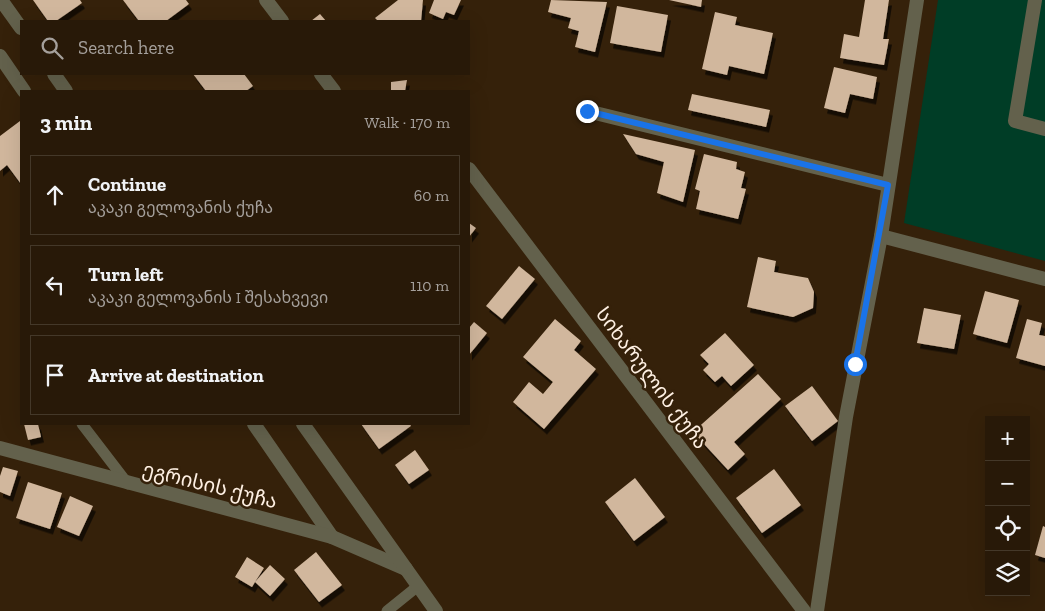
<!DOCTYPE html>
<html lang="en">
<head>
<meta charset="utf-8">
<style>
  body { margin:0; font-family:"Zilla Slab","Noto Sans Georgian",serif; background:#342616; color:#f1f3f6 }
  .controls { position:absolute; right:15px; bottom:15px; display:grid; overflow:hidden; border-radius:0px; box-shadow:0 5px 20px #0002 }
  .controls button { width:45px; height:45px; display:grid; place-items:center; padding:0; border:0; border-bottom:1px solid #443829; background:#281908; color:#f1f3f6; font:25px sans-serif }
  .stop { position:absolute; width:15px; height:15px; margin:-11px; border:4px solid #1a73e8; border-radius:50%; background:#fff }
  .stop.end { background:#1a73e8; border-color:#fff; box-shadow:0 1px 5px #0008 }
  .list { margin:0; padding:0; list-style:none }
  h2 { display:flex; justify-content:space-between; align-items:center; height:65px; margin:0; padding:0 20px; font-size:21px }
  h2 small { font-size:16px; font-weight:400; color:#a5a09c }
  .list li { display:grid; grid-template-columns:32px 1fr auto; gap:15px; align-items:center; box-sizing:border-box; height:80px; margin:0 10px 10px; padding:0 10px; border:1px solid #443829; border-radius:0px }
  .list b { display:block; font-size:19px; white-space:nowrap }
  .list p { margin:0; font-size:16px; white-space:nowrap; color:#a5a09c }
  .list em { font-size:16px; font-style:normal; color:#a5a09c }
  .icon { flex:none; width:28px; height:28px; fill:none; stroke:currentColor; stroke-width:2; stroke-linecap:round; stroke-linejoin:round }
  .map { position:relative; flex:none; width:1045px; height:611px; overflow:hidden }
  .search { position:absolute; background:#281908; box-shadow:0 5px 20px #0002; left:20px; top:20px; width:450px; height:55px; display:flex; align-items:center; gap:12px; box-sizing:border-box; padding:0 18px; border-radius:0px; color:#a5a09c; font-size:19px }
  .panel { position:absolute; background:#281908; box-shadow:0 5px 20px #0002; left:20px; top:90px; width:450px; height:335px; border-radius:0px }
  .map>svg:first-child { display:block }
</style>
</head>
<body>
<div class="map">
<svg width="1045" height="611" viewBox="0 0 1045 611">
  <defs>
    <filter id="shadow"><feDropShadow dx="3" dy="5.5" stdDeviation="0" flood-color="#0009"/></filter>
  </defs>
  <rect width="100%" height="100%" fill="#35210a"/>
  <path fill="#003d26" d="M938 0H1045V261L904 223Z"/>
  <g fill="#d1b79d" filter="url(#shadow)">
    <path d="M33 0H80L82 3 56 21H48Z"/>
    <path d="M123 0H186L189 4 166 21H139Z"/>
    <path d="M398 0H423L421 21H378L375 18Z"/>
    <path d="M434 0H461L454 15 446 12 443 19 429 13Z"/>
    <path d="M551 0 607 2 595 52 575 47 579 31 568 28 571 18 548 12Z"/>
    <path d="M669 0H702L701 7Z"/>
    <path d="M865 0H889L883 39H889L884 65 840 58 844 34 859 37Z"/>
    <path d="M617 6 668 15 661 52 610 43Z"/>
    <path d="M715 12 737 17 735 25 773 33 764 74 729 66 727 75 702 69Z"/>
    <path d="M320 14 326 21H311Z"/>
    <path d="M834 67 877 77 873 99 850 94 845 113 824 108Z"/>
    <path d="M193 74H244L253 86 246 91H206Z"/>
    <path d="M407 80 405 91H391V82Z"/>
    <path d="M692 94 770 110 766 127 688 110Z"/>
    <path d="M20 121 21 123V184L7 165 0 171V136Z"/>
    <path d="M623 134 695 150 683 202 657 193 664 162 636 154Z"/>
    <path d="M704 154 737 162 736 169 745 172 741 188 746 189 738 219 696 209 700 191 695 189Z"/>
    <path d="M469 223 476 228 469 237Z"/>
    <path d="M758 257 776 261 774 272 808 278 814 292 813 308 793 317 747 307Z"/>
    <path d="M519 266 535 279 502 319 486 306Z"/>
    <path d="M985 291 1019 300 1007 343 973 334Z"/>
    <path d="M924 308 961 315 954 349 917 343Z"/>
    <path d="M555 319 581 341 574 350 596 369 544 429 513 402 529 382 543 394 553 382 523 357Z"/>
    <path d="M1027 319 1042 323 1039 335 1045 336V366L1016 358Z"/>
    <path d="M474 322 487 333 469 355V328Z"/>
    <path d="M725 333 754 365 731 386 722 376 715 382 703 370 709 364 700 355Z"/>
    <path d="M758 374 781 399 734 442 745 454 728 470 693 432Z"/>
    <path d="M812 386 838 421 812 441 785 406Z"/>
    <path d="M24 424H38L41 437 28 440Z"/>
    <path d="M361 424H410L411 426 379 449Z"/>
    <path d="M415 450 429 470 409 484 395 465Z"/>
    <path d="M3 467 18 471 10 496 0 492V476Z"/>
    <path d="M774 469 801 505 762 533 736 498Z"/>
    <path d="M635 478 665 517 634 541 605 502Z"/>
    <path d="M28 482 62 493 50 529 16 518Z"/>
    <path d="M70 496 93 506 79 536 57 527Z"/>
    <path d="M1043 526 1045 527V558L1035 555Z"/>
    <path d="M316 552 342 585 319 602 294 570Z"/>
    <path d="M247 557 264 568 255 582 270 565 285 579 270 596 255 582 252 587 235 577Z"/>
  </g>
  <g fill="none" stroke-linecap="round" stroke-linejoin="round">
    <g stroke="#63614c" stroke-width="11">
      <path d="M82 424 128 484"/>
      <path d="M387 611 418 586"/>
    </g>
    <g stroke="#63614c" stroke-width="14">
      <path d="M266 0 282 21"/>
      <path d="M1035 0 1015 121 1045 129"/>
      <path d="M0 56 24 91"/>
      <path d="M321 74 334 91"/>
      <path d="M587 111 888 185"/>
      <path d="M469 169 804 611"/>
      <path d="M881 236 1045 279"/>
      <path d="M254 424 332 537"/>
      <path d="M0 448 332 537 406 569"/>
      <path d="M817 611 846 417 881 236 917 0"/>
    </g>
    <g stroke="#63614c" stroke-width="14">
      <path d="M1 0 21 28"/>
      <path d="M54 74 66 91"/>
      <path d="M303 424 436 611"/>
    </g>
  </g>
  <g fill="none" stroke-linecap="round" stroke-linejoin="round">
    <path stroke="#1a73e8" stroke-width="6" d="M587 111 888 185 855 364"/>
  </g>
  <g text-anchor="middle" dominant-baseline="central" stroke-width="5" stroke-linejoin="round" paint-order="stroke">
    <g font-size="20" fill="#fef0e3" stroke="#35210a">
      <text transform="translate(652 378) rotate(53)">სიხარულის ქუჩა</text>
      <text transform="translate(210 485) rotate(14)">ეგრისის ქუჩა</text>
    </g>
  </g>
</svg>
<div class="controls">
<button>+</button>
<button>−</button>
<button><svg class="icon" aria-label="locate" viewBox="0 0 24 24"><circle cx="12" cy="12" r="6"/><path d="M12 2v4M12 18v4M2 12h4M18 12h4"/></svg></button>
<button><svg class="icon" aria-label="layers" viewBox="0 0 24 24"><path d="M12 4l9 5-9 5-9-5zM3 14l9 5 9-5"/></svg></button>
</div>
<div class="stop" style="left:855px;top:364px"></div>
<div class="stop end" style="left:587px;top:111px"></div>
<div class="search"><svg class="icon" aria-label="search" viewBox="0 0 24 24"><circle cx="10" cy="10" r="6"/><path d="M15 15l6 6"/></svg>Search here</div>
<section class="panel">
<h2>3 min<small>Walk · 170 m</small></h2>
<ul class="list">
<li><svg class="icon" aria-label="ahead" viewBox="0 0 24 24"><path d="M12 20V5M6 11l6-6 6 6"/></svg><div><b>Continue</b><p>აკაკი გელოვანის ქუჩა</p></div><em>60 m</em></li>
<li><svg class="icon" aria-label="left" viewBox="0 0 24 24"><path d="M17 20v-9H6M10 6l-5 5 5 5"/></svg><div><b>Turn left</b><p>აკაკი გელოვანის I შესახვევი</p></div><em>110 m</em></li>
<li><svg class="icon" aria-label="arrive" viewBox="0 0 24 24"><path d="M6 21V4h12l-3 4 3 4H6"/></svg><div><b>Arrive at destination</b></div></li>
</ul>
</section>
</div>
</body>
</html>
